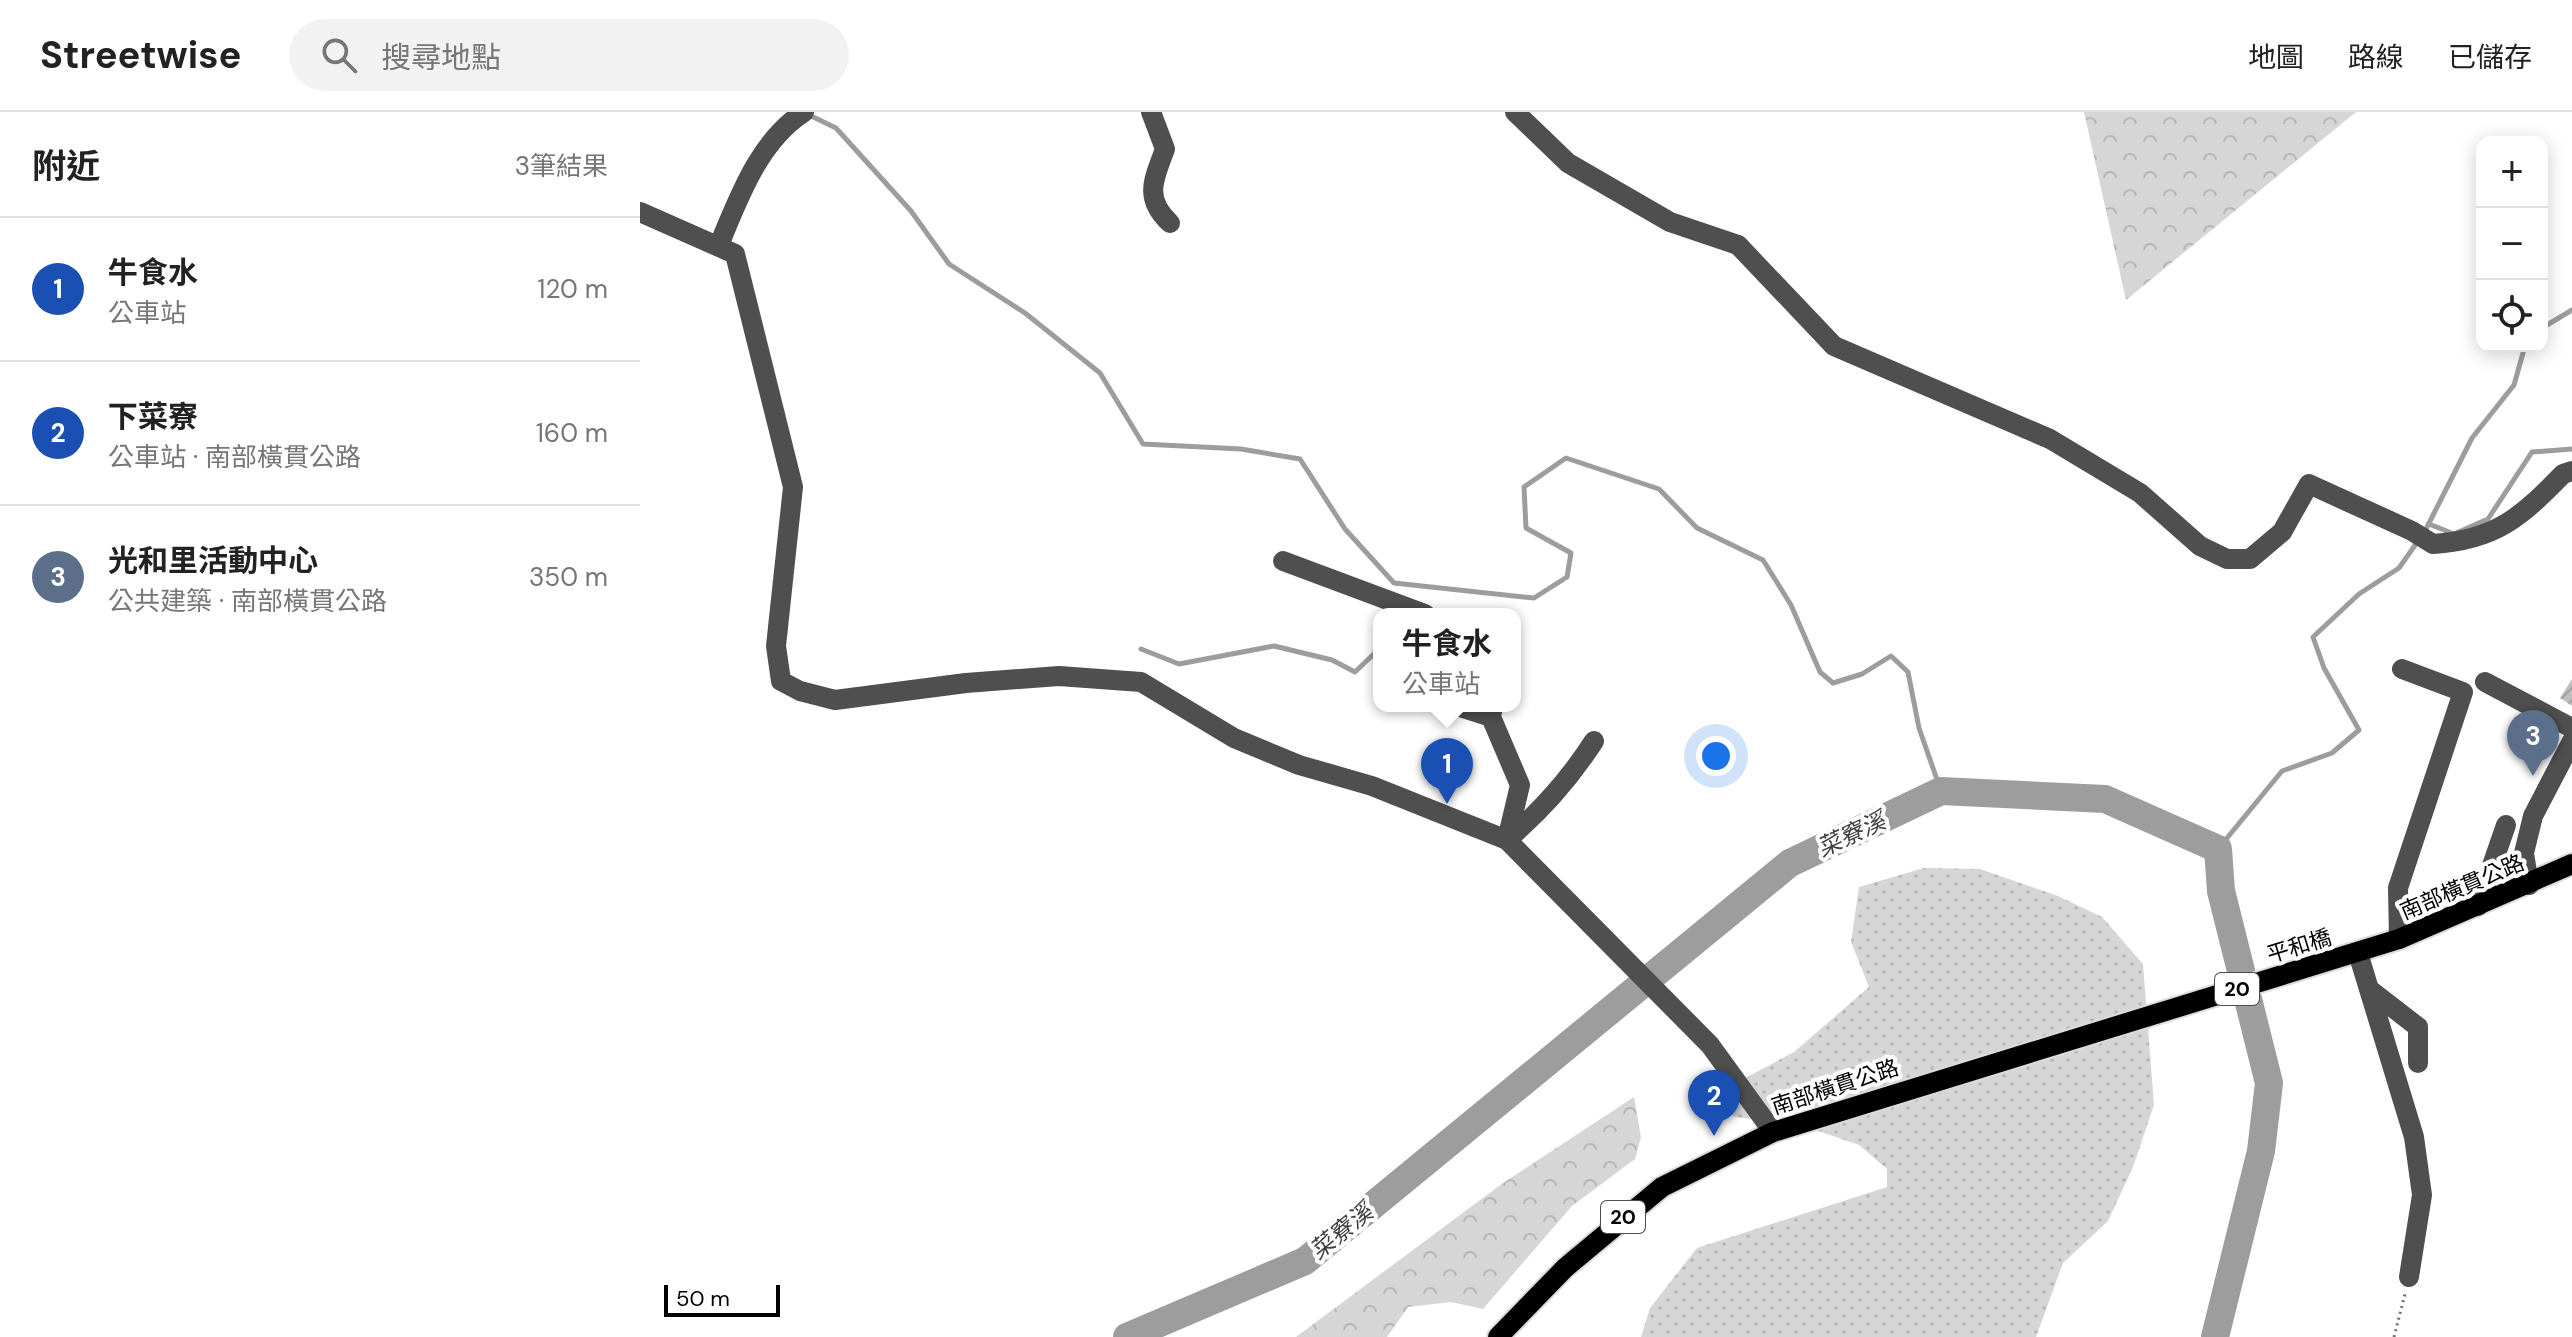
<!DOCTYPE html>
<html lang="zh-TW">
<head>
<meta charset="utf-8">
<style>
  body { margin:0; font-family:"DM Sans","Noto Sans TC",sans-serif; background:#f2f2f2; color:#222 }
  .controls { position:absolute; right:24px; top:24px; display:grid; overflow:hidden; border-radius:16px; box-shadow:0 4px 20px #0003 }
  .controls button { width:72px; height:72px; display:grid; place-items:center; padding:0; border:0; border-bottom:2px solid #e0e0e0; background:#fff; color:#222; font:40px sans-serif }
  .scale { position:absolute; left:24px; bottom:20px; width:116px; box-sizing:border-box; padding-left:8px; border:4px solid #000; border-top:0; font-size:22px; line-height:28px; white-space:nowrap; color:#000; -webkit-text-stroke:6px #fff; paint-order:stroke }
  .you { position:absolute; left:1076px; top:644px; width:28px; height:28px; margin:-20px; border:6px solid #fff; border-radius:50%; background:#1a73e8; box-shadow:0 0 0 12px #1a73e833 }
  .badge { display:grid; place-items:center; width:52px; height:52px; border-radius:50%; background:#0f766e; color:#fff; font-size:26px; font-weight:700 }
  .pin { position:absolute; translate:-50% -66px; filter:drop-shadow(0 2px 4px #0008) }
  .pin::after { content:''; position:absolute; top:42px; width:28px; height:24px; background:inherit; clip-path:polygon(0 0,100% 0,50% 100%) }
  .popup { position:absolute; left:733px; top:496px; width:148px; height:104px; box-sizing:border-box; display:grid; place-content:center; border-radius:16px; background:#fff; filter:drop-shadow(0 2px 6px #0005); font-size:26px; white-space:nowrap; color:#767676 }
  .popup b { font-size:30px; color:#222 }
  .popup::after { content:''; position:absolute; left:50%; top:100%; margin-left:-16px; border:16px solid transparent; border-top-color:#fff }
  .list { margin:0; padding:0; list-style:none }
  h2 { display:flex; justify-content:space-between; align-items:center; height:104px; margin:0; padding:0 32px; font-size:34px }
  h2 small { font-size:26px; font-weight:400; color:#767676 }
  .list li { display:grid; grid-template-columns:52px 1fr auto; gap:24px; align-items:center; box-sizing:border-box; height:144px; padding:0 32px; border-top:2px solid #e0e0e0 }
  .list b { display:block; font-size:30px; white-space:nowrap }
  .list p { margin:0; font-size:26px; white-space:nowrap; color:#767676 }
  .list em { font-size:26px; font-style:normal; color:#767676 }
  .icon { flex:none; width:44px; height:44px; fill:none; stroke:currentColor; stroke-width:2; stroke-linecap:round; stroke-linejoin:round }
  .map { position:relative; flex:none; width:1932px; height:1225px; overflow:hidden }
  header { display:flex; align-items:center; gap:48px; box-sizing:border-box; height:112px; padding:0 40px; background:#fff; border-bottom:2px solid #e0e0e0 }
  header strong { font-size:38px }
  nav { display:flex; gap:44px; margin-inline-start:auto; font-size:28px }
  .search { width:560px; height:72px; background:#f2f2f2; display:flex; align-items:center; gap:20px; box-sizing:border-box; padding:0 28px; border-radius:44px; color:#767676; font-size:30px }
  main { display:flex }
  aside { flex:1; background:#fff }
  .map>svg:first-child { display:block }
</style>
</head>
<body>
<header>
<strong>Streetwise</strong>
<div class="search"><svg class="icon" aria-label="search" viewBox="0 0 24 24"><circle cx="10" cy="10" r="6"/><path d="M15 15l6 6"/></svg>搜尋地點</div>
<nav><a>地圖</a><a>路線</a><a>已儲存</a></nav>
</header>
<main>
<aside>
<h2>附近<small>3筆結果</small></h2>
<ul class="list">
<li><span class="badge" style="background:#1a4fb4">1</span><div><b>牛食水</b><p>公車站</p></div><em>120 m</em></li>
<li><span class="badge" style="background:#1a4fb4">2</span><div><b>下菜寮</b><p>公車站 · 南部橫貫公路</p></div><em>160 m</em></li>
<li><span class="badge" style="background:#5c6f8a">3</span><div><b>光和里活動中心</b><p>公共建築 · 南部橫貫公路</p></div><em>350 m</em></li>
</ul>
</aside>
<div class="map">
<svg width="1932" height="1225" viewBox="0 0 1932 1225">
  <defs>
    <pattern id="grass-dots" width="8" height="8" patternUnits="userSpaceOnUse" patternTransform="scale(2)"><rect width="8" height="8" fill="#d6d6d6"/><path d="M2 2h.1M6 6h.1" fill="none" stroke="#b6b6b6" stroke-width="1.8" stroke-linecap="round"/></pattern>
    <pattern id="forest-crowns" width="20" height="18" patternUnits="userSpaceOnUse" patternTransform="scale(2)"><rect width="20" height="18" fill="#d6d6d6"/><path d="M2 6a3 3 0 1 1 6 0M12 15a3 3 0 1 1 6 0" fill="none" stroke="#b6b6b6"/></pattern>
    <pattern id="building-hatch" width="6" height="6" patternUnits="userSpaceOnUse" patternTransform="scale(2)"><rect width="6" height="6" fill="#bfbfbf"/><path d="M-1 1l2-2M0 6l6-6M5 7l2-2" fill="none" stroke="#a2a2a2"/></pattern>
  </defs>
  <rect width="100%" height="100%" fill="#fff"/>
  <path fill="url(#grass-dots)" d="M1284 756 1340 757 1418 784 1462 805 1503 852 1514 993 1493 1055 1468 1109 1423 1151 1396 1225H1001L1010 1196 1057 1136 1247 1075V1057L1219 1033 1161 1013 1095 1005 1068 986 1154 940 1229 875 1211 830 1219 775Z"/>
  <g fill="url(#forest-crowns)">
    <path d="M1444 0H1716L1486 188Z"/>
    <path d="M994 985 1001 1025 995 1047 932 1094 843 1197 811 1190 768 1195 747 1225H656L863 1071Z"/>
  </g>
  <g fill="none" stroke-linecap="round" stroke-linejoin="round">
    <g stroke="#9d9d9d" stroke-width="5">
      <path d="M167 2 196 16 271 99 309 152 385 201 460 261 503 332 601 337 660 347 705 417 754 471 894 486 927 465 931 441 886 416 884 375 926 346 1019 377 1057 416 1123 448 1151 493 1180 560 1193 571 1222 562 1251 544 1268 560 1279 616 1301 679"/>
      <path d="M1902 216 1932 198"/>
      <path d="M1789 412 1814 422 1848 407 1892 340 1932 337"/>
      <path d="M1784 421 1832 326 1874 273 1885 234"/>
      <path d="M501 537 539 552 634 534 692 548 715 560 739 537"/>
      <path d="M1578 737 1642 659 1692 641 1719 618 1684 556 1673 525 1719 482 1759 456 1778 429"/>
    </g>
    <path stroke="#9d9d9d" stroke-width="28" d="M487 1225 665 1149 1150 751 1301 679 1465 687 1578 737 1581 779 1629 971 1621 1039 1575 1225"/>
  </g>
  <path fill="url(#building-hatch)" d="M1932 567V594L1920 586Z"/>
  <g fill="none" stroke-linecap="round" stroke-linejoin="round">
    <defs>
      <path id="major" d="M858 1225 925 1156 1022 1075 1133 1020 1759 827 1932 752"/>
    </defs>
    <use href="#major" stroke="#dbdbdb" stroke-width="24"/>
    <path stroke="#717171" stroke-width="3" stroke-dasharray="2 4" stroke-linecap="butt" d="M1754 1225 1765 1182"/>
    <g stroke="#4f4f4f" stroke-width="20">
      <path d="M511 0 525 37C514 67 503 86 530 111"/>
      <path d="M875 0 928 51 1030 110 1098 133 1194 234 1410 327 1500 381 1560 434 1587 447H1610L1642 420 1669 372 1772 419 1793 432C1856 428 1881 405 1923 362L1932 359"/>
      <path d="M0 100 95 142 153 375 136 534 141 569 160 579 195 588 326 571 419 564 501 570 594 626 659 653 732 674 867 728 1070 933 1133 1020"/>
      <path d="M79 133C99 85 119 29 164 0"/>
      <path d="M643 449 785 502"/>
      <path d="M1845 570 1932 616"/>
      <path d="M817 594 851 605"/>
      <path d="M853 594 851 605 880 673 867 728C902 698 929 668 954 629"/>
      <path d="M1889 773 1884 741 1893 704 1932 629"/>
      <path d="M1838 794 1866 713"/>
      <path d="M1759 827 1758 776 1823 580 1762 557"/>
      <path d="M1718 841 1774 1025 1782 1083 1769 1165"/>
      <path d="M1730 878 1778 915V951"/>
    </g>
    <use href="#major" stroke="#000" stroke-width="20"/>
  </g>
  <g text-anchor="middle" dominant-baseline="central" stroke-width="8" stroke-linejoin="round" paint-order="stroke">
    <g fill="#fff" stroke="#4c4c4c" stroke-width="2">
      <rect x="1575" y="861" width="44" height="32" rx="6"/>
      <rect x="961" y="1089" width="44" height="32" rx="6"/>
    </g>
    <g font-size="20" font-weight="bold" fill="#000">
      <text x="1597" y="877">20</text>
      <text x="983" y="1105">20</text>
    </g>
    <g font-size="22" fill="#000" stroke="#fff">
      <text transform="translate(1822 775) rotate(-23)">南部橫貫公路</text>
      <text transform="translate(1659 834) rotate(-17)">平和橋</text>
      <text transform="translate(1195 975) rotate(-18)">南部橫貫公路</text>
    </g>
    <g font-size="24" font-style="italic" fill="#3e3e3e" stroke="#fff">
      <text transform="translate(1211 722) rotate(-25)">菜竂溪</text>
      <text transform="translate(701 1119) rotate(-39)">菜竂溪</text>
    </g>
  </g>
</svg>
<div class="controls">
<button>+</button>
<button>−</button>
<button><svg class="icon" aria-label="locate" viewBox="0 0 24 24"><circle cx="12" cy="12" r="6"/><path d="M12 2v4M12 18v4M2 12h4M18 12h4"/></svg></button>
</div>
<div class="scale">50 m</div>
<div class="you"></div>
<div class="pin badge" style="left:807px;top:692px;background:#1a4fb4">1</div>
<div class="popup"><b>牛食水</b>公車站</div>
<div class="pin badge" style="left:1074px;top:1024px;background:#1a4fb4">2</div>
<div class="pin badge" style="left:1893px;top:664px;background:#5c6f8a">3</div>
</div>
</main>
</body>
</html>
